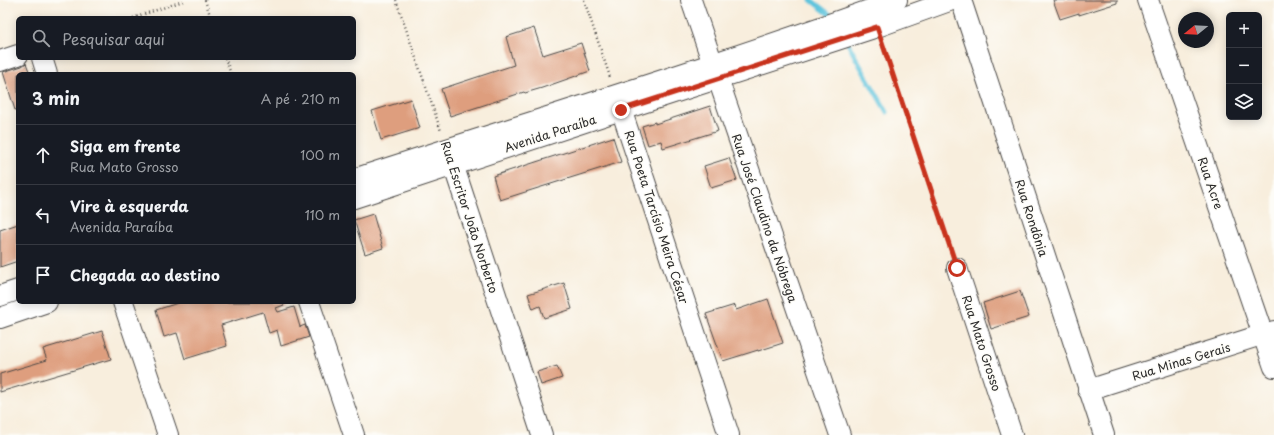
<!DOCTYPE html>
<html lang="pt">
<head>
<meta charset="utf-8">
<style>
  body { margin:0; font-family:"Playpen Sans",sans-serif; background:#242831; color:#f1f3f6 }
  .controls { position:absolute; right:12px; top:12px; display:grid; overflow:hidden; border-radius:6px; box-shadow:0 2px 10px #0003 }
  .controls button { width:36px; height:36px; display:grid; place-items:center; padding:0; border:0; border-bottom:1px solid #363941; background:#171b24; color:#f1f3f6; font:20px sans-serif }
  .compass { position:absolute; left:1178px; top:12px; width:36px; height:36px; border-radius:50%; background:#171b24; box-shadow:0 2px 10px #0003; rotate:252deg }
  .stop { position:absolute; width:12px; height:12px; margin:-9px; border:3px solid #c8321e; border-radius:50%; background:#fff }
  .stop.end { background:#c8321e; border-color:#fff; box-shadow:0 1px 4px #0008 }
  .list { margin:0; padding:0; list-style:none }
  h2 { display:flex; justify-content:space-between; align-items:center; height:52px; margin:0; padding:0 16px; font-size:17px }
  h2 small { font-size:13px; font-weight:400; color:#9ea1a6 }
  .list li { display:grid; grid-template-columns:26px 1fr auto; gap:12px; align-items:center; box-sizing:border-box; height:60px; padding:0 16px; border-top:1px solid #363941 }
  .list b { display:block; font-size:15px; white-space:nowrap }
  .list p { margin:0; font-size:13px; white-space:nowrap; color:#9ea1a6 }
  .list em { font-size:13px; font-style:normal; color:#9ea1a6 }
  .icon { flex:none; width:22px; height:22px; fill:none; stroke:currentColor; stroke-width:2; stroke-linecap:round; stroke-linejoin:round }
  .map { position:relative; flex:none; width:1274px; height:435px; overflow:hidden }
  .search { position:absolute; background:#171b24; box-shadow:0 2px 10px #0003; left:16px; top:16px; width:340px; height:44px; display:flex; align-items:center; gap:10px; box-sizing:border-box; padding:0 14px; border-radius:6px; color:#9ea1a6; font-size:15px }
  .panel { position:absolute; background:#171b24; box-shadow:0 2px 10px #0003; left:16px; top:72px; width:340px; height:232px; border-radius:6px }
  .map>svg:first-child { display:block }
</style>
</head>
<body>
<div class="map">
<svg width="1274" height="435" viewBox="0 0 1274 435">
  <rect width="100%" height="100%" fill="#fdfcf7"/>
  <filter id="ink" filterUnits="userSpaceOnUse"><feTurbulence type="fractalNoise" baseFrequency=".025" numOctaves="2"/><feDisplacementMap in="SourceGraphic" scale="8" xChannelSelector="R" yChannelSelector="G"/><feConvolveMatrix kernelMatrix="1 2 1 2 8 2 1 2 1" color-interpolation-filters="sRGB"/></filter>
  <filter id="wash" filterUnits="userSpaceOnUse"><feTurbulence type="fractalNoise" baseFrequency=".012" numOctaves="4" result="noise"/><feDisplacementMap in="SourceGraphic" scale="16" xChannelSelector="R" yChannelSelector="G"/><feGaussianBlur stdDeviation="0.9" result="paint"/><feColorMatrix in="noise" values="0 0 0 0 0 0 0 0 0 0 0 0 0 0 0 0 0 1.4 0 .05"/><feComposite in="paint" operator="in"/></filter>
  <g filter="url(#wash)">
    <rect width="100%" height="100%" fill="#f8eedd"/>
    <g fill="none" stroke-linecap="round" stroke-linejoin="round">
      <g stroke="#5fc4dd" stroke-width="5">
        <path d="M811 0 833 17"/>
        <path d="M847 42 862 69 887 112"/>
      </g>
    </g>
    <g id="blocks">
      <g fill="#de9e7e">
        <path d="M1053 0H1117V3L1079 15V13L1060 19Z"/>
        <path d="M534 28 543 55 581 43 590 71 542 88 525 93 524 92 450 116 441 89 514 65 506 37Z"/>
        <path d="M26 63 30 74H18V109L15 110 3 72 22 66Z"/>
        <path d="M411 99 420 128 381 140 372 111Z"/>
        <path d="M710 106 718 131 663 148 661 141 648 145 642 126 655 122V124Z"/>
        <path d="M613 137 621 162 500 200 493 176Z"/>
        <path d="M729 158 737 180 711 188 704 166Z"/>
        <path d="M373 214 383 248 365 254 354 220Z"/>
        <path d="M18 224V261L0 267V230Z"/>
        <path d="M564 283 572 309 544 318 540 306 533 309 528 294Z"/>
        <path d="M1020 291 1029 317 991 329 983 303Z"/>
        <path d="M768 299 783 343 758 351V350L723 361 706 314 735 305 736 310Z"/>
        <path d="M181 302H284V305L276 308 278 312 294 307 300 327 305 325 309 337 281 346 277 330 269 333 263 312 221 325 227 346 185 359 177 333 164 337 156 310Z"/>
        <path d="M102 331 111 359 0 392V374L47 360 43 349Z"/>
        <path d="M557 366 562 378 541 385 537 372Z"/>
      </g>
    </g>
  </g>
  <g filter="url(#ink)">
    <use href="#blocks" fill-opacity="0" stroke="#4a4846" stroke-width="1"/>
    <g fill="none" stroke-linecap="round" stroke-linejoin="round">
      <defs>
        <g id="minor">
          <path d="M691 0 840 435"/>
          <path d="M961 0 1104 435"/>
          <path d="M1148 0 1274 367"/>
          <path d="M42 58 47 74"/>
          <path d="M0 61 18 55"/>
          <path d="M617 97 729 435"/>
          <path d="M449 152 542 435"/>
          <path d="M354 179C535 120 718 65 897 0"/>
          <path d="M354 198 621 110 877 27 952 0"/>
          <path d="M957 268 1012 435"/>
          <path d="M0 296 18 290"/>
          <path d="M123 302 168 435"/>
          <path d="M309 302 354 435"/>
          <path d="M0 318 47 302"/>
          <path d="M1088 390 1274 331"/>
        </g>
      </defs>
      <use href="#minor" stroke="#4a4846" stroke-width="22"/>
      <g stroke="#4a4846" stroke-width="2.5" stroke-dasharray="1 3" stroke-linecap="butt">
        <path d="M205 0 211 18"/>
        <path d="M396 0 441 131"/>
        <path d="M584 0 610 77"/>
        <path d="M133 18 186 0"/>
        <path d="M882 43 951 251"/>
        <path d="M225 58 231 74"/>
      </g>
      <use href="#minor" stroke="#fff" stroke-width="20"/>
    </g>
  </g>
  <g fill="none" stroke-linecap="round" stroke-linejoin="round" filter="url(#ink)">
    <path stroke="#c8321e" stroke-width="5" d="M621 110 877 27 957 268"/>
  </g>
  <g text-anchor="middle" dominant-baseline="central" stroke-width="3" stroke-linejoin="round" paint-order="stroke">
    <g font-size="12" fill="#2b2b2b" stroke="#fdfcf7">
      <text transform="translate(550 133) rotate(-18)">Avenida Paraíba</text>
      <text transform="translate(1211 183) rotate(71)">Rua Acre</text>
      <text transform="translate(470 217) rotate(72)">Rua Escritor João Norberto</text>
      <text transform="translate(657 217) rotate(72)">Rua Poeta Tarcísio Meira César</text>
      <text transform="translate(765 218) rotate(71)">Rua José Claudino da Nóbrega</text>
      <text transform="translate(1032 218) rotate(72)">Rua Rondônia</text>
      <text transform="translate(982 343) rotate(72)">Rua Mato Grosso</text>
      <text transform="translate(1181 361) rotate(-17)">Rua Minas Gerais</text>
    </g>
  </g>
</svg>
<div class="controls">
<button>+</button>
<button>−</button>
<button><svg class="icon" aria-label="layers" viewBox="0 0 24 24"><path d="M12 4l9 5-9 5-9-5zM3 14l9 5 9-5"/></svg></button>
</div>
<svg class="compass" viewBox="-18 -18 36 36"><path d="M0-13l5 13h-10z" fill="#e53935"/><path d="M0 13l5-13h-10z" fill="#9ea1a6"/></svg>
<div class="stop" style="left:957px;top:268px"></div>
<div class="stop end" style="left:621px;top:110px"></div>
<div class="search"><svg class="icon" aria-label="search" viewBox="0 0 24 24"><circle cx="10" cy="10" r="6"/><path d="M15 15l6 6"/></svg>Pesquisar aqui</div>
<section class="panel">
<h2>3 min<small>A pé · 210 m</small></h2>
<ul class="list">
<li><svg class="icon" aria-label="ahead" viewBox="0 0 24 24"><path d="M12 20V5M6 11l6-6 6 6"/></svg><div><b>Siga em frente</b><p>Rua Mato Grosso</p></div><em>100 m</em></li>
<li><svg class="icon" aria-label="left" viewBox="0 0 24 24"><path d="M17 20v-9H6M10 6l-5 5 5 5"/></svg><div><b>Vire à esquerda</b><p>Avenida Paraíba</p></div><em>110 m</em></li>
<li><svg class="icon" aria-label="arrive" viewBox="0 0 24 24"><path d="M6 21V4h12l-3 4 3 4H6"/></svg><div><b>Chegada ao destino</b></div></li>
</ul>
</section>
</div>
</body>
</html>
